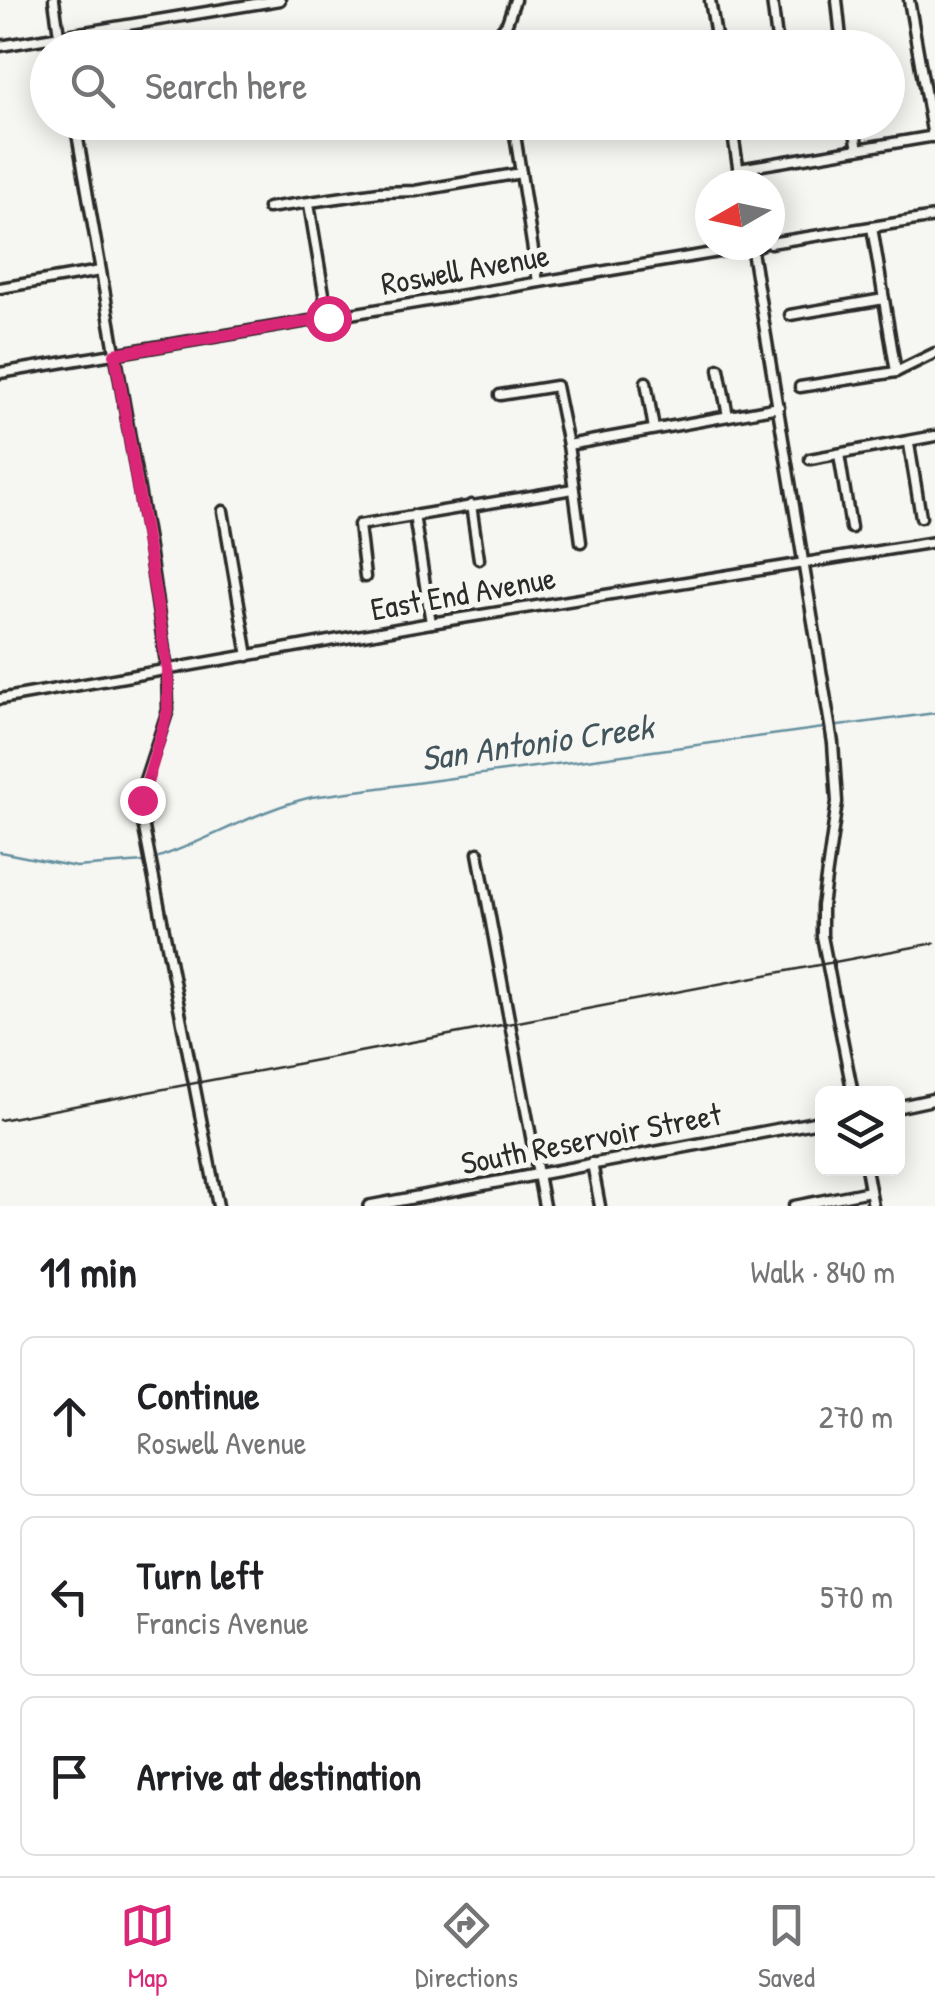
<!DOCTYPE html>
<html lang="en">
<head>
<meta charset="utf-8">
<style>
  body { margin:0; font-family:"Patrick Hand",sans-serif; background:#f6f6f6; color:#202124 }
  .controls { position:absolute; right:30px; bottom:30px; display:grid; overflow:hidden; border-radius:15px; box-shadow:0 5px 25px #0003 }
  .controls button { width:90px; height:90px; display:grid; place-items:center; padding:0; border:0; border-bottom:2px solid #e0e0e0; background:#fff; color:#202124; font:50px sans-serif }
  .compass { position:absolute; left:695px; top:170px; width:90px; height:90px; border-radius:50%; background:#fff; box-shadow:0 5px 25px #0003; rotate:261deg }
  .stop { position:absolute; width:30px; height:30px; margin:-22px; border:8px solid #db2777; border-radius:50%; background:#fff }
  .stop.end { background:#db2777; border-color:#fff; box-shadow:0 2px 10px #0008 }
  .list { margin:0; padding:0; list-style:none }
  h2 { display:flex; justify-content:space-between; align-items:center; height:130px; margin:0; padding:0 40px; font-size:42px }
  h2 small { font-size:32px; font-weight:400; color:#757577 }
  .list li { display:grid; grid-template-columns:65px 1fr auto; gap:30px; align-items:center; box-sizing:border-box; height:160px; margin:0 20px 20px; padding:0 20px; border:2px solid #e0e0e0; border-radius:15px }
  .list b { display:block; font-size:38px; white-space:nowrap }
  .list p { margin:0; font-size:32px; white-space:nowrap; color:#757577 }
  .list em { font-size:32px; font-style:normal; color:#757577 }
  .icon { flex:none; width:55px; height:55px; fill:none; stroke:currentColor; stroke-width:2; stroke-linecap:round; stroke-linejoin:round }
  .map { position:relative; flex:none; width:935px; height:1206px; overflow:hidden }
  .search { position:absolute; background:#fff; box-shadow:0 5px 25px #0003; left:30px; right:30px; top:30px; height:110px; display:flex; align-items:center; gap:25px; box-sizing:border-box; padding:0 35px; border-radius:55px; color:#757577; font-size:38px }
  .sheet { height:670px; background:#fff }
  nav { display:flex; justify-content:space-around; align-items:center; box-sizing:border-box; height:140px; border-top:2px solid #e0e0e0; background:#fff; font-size:28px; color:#757577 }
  nav a { display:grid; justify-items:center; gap:5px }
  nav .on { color:#db2777 }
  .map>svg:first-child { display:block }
</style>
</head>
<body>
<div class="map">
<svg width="935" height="1206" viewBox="0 0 935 1206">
  <rect width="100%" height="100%" fill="#f6f6f2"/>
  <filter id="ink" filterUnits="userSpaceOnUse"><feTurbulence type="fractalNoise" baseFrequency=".01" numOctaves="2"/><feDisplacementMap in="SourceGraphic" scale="20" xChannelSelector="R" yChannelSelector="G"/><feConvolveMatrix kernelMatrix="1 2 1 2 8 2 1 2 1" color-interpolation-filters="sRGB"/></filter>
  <g filter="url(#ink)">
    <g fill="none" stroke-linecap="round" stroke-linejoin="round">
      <g stroke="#65909f" stroke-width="2.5">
        <path d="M0 852 76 867 144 862"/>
        <path d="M156 858C210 840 257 810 312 797L935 713"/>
      </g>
      <defs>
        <g id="minor">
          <path d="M54 0 61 48"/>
          <path d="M710 0 718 48"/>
          <path d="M772 0 778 48"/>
          <path d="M837 0 842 48"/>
          <path d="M909 0 933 137"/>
          <path d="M0 46 280 0"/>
          <path d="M487 48 507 23 515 0"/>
          <path d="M75 122 148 541 167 670 168 710 144 783 143 823 218 1206"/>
          <path d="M513 122 538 282"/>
          <path d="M731 122 741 185"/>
          <path d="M853 122 858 149"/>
          <path d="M739 169 935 136"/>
          <path d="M309 204 328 318"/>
          <path d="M268 208 379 192 415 191 521 173"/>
          <path d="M872 227 896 372"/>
          <path d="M770 243 935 217"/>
          <path d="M751 245 833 743 837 802 822 906V936L853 1094"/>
          <path d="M0 288 100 271"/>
          <path d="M790 315 884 299"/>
          <path d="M719 369 728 416"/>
          <path d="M0 373 760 245"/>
          <path d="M646 382 654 429"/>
          <path d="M800 387 896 372 935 353"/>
          <path d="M500 395 556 386 568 445 581 542"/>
          <path d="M909 444 921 517"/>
          <path d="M568 445 779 407"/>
          <path d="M839 454 851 528"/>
          <path d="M810 459 935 436"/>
          <path d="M471 505 479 559"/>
          <path d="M223 511 248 656"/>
          <path d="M414 515 431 623"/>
          <path d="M365 577 359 525 573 489"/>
          <path d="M0 699 431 623 935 542"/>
          <path d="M478 853 544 1206"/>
          <path d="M592 1163 600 1206"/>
          <path d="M866 1168 873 1206"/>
          <path d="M794 1206 870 1191"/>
        </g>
        <g id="major">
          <path d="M898 1107 935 1099"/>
          <path d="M369 1206 822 1121"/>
        </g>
      </defs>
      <use href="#minor" stroke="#2b2b2b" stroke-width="15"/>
      <use href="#major" stroke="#2b2b2b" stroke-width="16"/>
      <use href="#minor" stroke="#f6f6f2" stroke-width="8"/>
      <use href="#major" stroke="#f6f6f2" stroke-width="9"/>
      <path stroke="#2b2b2b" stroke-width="2.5" d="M0 1120 935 943"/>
    </g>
  </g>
  <g fill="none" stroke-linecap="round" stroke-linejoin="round" filter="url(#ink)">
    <path stroke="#db2777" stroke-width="12" d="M142 800 168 710V670L115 354 328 318"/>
  </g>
  <g text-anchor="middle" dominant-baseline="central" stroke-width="10" stroke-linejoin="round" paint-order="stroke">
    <g font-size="32" fill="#2b2b2b" stroke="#f6f6f2">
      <text transform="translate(465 269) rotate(-10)">Roswell Avenue</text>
      <text transform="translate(463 593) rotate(-10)">East End Avenue</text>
      <text transform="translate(591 1138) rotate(-11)">South Reservoir Street</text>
    </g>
    <g font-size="35" font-style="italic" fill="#43555c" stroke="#f6f6f2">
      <text transform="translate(537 742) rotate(-8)">San Antonio Creek</text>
    </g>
  </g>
</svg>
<div class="controls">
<button><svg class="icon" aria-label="layers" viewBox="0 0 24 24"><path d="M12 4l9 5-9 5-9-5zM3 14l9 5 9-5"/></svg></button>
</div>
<svg class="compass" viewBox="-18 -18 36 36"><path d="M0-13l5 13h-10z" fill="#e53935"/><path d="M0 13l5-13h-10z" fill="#757577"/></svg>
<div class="stop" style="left:328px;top:318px"></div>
<div class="stop end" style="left:142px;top:800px"></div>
<div class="search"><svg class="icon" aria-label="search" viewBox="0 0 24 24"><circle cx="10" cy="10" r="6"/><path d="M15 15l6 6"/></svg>Search here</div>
</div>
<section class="sheet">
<h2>11 min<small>Walk · 840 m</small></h2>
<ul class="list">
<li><svg class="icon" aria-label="ahead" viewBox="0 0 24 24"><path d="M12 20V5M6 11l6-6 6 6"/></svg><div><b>Continue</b><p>Roswell Avenue</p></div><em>270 m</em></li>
<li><svg class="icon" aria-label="left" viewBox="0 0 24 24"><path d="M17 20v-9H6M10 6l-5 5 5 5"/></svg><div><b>Turn left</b><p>Francis Avenue</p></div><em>570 m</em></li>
<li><svg class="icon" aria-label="arrive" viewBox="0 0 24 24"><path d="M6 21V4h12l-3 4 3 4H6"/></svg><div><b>Arrive at destination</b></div></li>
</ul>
</section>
<nav>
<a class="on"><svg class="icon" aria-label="map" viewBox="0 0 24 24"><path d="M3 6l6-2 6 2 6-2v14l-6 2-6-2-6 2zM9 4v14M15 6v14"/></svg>Map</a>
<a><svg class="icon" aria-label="directions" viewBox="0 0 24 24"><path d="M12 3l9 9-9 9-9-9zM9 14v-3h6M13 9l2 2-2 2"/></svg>Directions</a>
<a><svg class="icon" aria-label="saved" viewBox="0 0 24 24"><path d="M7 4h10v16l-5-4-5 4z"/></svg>Saved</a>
</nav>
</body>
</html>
